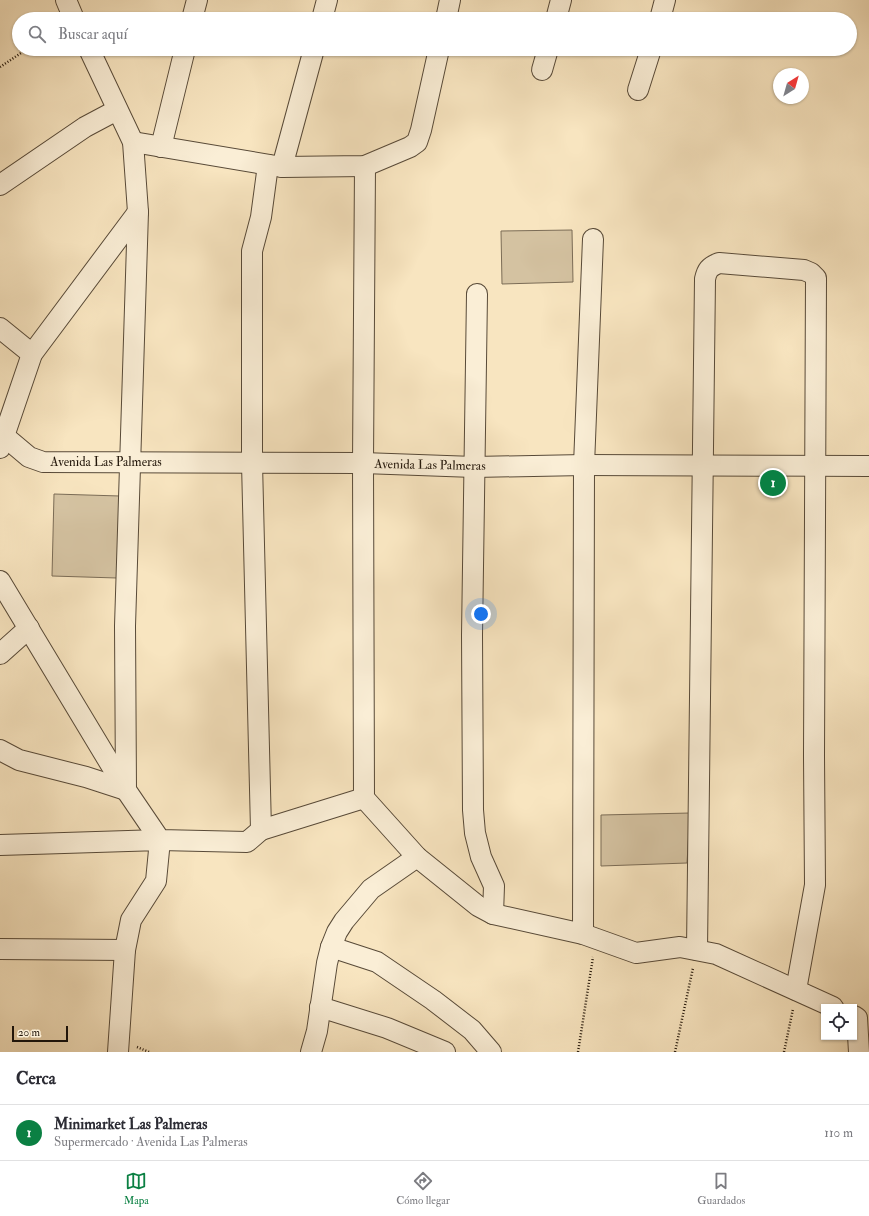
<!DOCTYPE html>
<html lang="es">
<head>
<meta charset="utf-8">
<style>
  body { margin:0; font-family:"IM FELL Double Pica",serif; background:#f2f2f3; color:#2b2b33 }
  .controls { position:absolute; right:12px; bottom:12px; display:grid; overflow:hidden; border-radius:0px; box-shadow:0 1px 3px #0004 }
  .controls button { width:36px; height:36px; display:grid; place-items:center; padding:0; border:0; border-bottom:1px solid #e1e1e2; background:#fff; color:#2b2b33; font:20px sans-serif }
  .compass { position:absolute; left:773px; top:68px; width:36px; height:36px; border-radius:50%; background:#fff; box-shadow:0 1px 3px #0004; rotate:37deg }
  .scale { position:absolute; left:12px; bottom:10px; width:56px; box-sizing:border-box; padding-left:4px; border:2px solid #22160a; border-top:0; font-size:11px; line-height:14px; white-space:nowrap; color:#22160a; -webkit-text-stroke:3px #faeed6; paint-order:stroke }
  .you { position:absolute; left:481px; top:614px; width:14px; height:14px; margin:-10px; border:3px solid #fff; border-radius:50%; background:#1a73e8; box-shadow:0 0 0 6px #1a73e833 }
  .badge { display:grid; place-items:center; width:26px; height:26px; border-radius:50%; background:#0b8043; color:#fff; font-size:13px; font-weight:700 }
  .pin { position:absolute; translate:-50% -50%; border:2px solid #fff; box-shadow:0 1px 4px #0006 }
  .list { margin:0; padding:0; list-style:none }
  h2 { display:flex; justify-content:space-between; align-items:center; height:52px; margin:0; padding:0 16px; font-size:17px }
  h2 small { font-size:13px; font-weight:400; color:#7c7c81 }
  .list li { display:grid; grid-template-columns:26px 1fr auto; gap:12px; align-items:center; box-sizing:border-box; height:56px; padding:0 16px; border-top:1px solid #e1e1e2 }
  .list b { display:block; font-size:15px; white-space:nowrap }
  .list p { margin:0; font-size:13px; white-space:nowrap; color:#7c7c81 }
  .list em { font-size:13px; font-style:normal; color:#7c7c81 }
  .icon { flex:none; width:22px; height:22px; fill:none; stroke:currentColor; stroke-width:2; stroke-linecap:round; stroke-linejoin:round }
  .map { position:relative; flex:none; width:869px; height:1052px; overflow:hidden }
  .search { position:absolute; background:#fff; box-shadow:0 1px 3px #0004; left:12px; right:12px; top:12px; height:44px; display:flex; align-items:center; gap:10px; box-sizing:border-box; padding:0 14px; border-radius:22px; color:#7c7c81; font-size:15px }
  .sheet { height:108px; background:#fff }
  nav { display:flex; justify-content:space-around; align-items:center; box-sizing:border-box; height:56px; border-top:1px solid #e1e1e2; background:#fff; font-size:11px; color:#7c7c81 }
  nav a { display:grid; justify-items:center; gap:2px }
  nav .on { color:#0b8043 }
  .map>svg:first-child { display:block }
</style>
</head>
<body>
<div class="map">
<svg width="869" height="1052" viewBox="0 0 869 1052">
  <rect width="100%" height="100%" fill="#f8e5c0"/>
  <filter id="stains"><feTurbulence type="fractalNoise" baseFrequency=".005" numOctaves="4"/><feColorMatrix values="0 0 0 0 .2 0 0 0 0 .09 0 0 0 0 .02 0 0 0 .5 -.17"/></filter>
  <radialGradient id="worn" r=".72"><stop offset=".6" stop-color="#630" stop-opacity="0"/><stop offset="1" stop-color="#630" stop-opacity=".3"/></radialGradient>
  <g fill="#d4c2a1" stroke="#7b6c56">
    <path d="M572 230 573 282 502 284 501 231Z"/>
    <path d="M54 494 120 496 117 578 52 576Z"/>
    <path d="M690 813 687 863 601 866V815Z"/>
  </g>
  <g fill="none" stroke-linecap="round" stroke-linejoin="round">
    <defs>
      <g id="minor">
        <path d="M66 0 74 19"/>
        <path d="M192 19 197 0"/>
        <path d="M322 19 327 0"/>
        <path d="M446 19 450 0"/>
        <path d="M556 19 561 0"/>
        <path d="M660 19 665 0"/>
        <path d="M89 49 133 142 138 212 125 626 126 790 160 840 247 842 261 830 252 463V251L261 217 268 165"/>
        <path d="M542 70 548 49"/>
        <path d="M638 90 651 49"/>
        <path d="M133 142 282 167 365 166 410 147 417 142 421 130 439 49"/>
        <path d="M161 147 185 49"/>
        <path d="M365 166 363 463 364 798 417 857 478 906 493 914 583 934 636 953 680 947 716 954 833 1007"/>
        <path d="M282 167 314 49"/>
        <path d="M0 185 85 127 117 110"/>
        <path d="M477 294 472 635 473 810 475 833 481 857 494 886 493 914"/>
        <path d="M0 328 32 354"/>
        <path d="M0 435 4 436 29 457 43 462 363 463 474 467 584 465 869 466"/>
        <path d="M0 448 32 354 138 212"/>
        <path d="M0 581 126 790"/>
        <path d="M0 654 29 628"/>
        <path d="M0 750 19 760 86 777 126 790"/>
        <path d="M261 830 364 798"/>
        <path d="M0 845 160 840 156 881 131 920 125 950 118 1052"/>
        <path d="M583 934 584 465 593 239"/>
        <path d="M331 947 377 962 433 1000 472 1030 491 1052"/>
        <path d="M0 949 125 950"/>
        <path d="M697 950 705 279C707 270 709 267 719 263L804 270 811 273 816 278 814 756 815 885 796 990"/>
        <path d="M320 1007 387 1028 445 1052"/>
        <path d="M854 1016 857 1018 859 1052"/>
        <path d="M311 1052 317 1031 327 963 331 947 337 932 344 921 371 889 417 857"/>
      </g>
    </defs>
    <use href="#minor" stroke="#584a38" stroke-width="22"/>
    <g stroke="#22160a" stroke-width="2.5" stroke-dasharray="1 2" stroke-linecap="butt">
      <path d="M0 67 27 49"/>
      <path d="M137 1047 149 1052"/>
      <path d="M578 1052 593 957"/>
      <path d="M675 1052 693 968"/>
      <path d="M784 1052 793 1009"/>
    </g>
    <use href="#minor" stroke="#faeed6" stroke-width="20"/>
  </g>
  <g text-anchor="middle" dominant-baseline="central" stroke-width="3" stroke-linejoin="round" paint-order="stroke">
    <g font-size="13" fill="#22160a" stroke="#faeed6">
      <text x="106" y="462">Avenida Las Palmeras</text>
      <text transform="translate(430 465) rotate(1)">Avenida Las Palmeras</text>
    </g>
  </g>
  <rect width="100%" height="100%" filter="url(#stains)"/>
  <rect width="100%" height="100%" fill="url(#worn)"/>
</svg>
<div class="controls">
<button><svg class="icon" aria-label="locate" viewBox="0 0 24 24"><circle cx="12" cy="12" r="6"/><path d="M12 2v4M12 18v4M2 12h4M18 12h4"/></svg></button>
</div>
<svg class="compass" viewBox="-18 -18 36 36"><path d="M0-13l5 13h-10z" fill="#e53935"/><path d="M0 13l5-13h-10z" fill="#7c7c81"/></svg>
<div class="scale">20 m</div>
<div class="you"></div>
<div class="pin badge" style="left:773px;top:483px">1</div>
<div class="search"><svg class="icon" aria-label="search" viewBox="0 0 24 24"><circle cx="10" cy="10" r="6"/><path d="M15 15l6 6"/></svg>Buscar aquí</div>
</div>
<section class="sheet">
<h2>Cerca<small></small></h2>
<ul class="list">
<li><span class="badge">1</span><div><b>Minimarket Las Palmeras</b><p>Supermercado · Avenida Las Palmeras</p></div><em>110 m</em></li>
</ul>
</section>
<nav>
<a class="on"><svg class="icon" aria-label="map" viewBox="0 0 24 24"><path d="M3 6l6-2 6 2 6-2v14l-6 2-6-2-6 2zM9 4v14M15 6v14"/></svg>Mapa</a>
<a><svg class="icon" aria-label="directions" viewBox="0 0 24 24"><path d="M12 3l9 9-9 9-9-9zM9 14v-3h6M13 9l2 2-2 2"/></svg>Cómo llegar</a>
<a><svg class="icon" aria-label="saved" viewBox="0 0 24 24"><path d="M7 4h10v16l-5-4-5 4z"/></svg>Guardados</a>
</nav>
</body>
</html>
